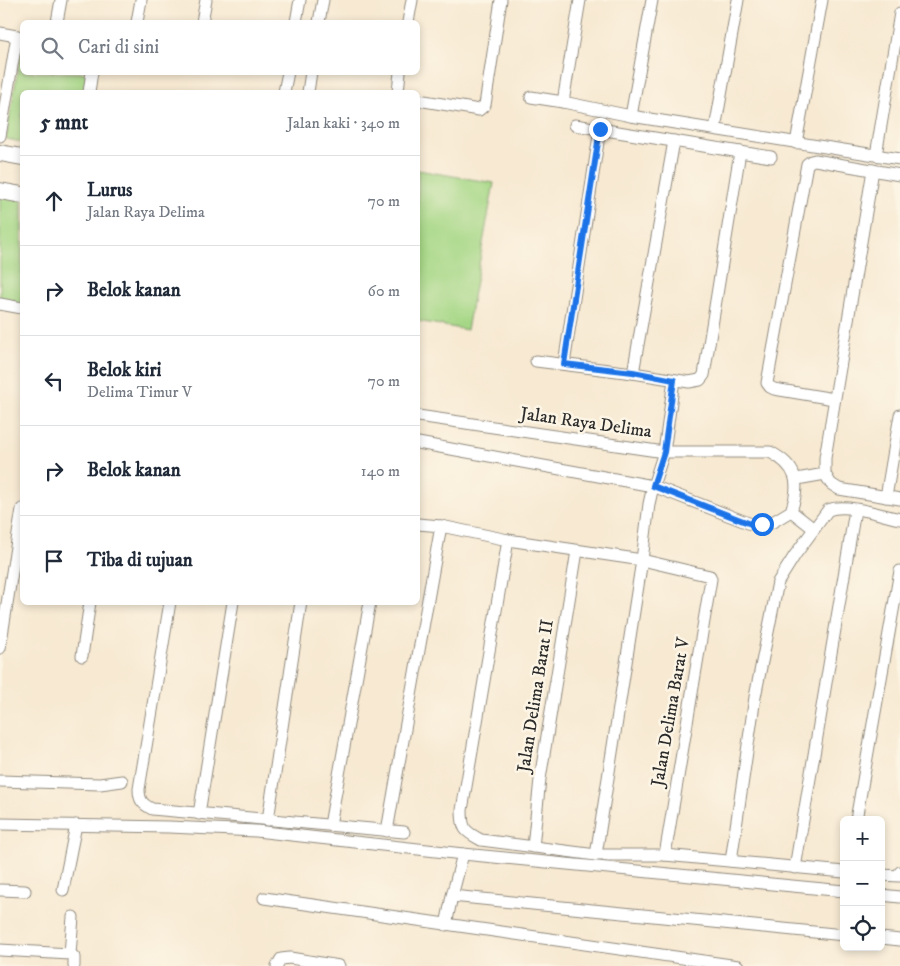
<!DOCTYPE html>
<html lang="id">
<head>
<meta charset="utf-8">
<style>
  body { margin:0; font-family:"IM FELL DW Pica",serif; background:#f6f6f7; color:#1f2937 }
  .controls { position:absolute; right:15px; bottom:15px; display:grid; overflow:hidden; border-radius:8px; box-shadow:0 2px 8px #0003 }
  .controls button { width:45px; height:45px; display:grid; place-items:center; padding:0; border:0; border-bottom:1px solid #e0e1e3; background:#fff; color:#1f2937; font:25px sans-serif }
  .stop { position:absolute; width:15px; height:15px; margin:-11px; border:4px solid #1a73e8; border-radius:50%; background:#fff }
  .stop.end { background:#1a73e8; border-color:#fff; box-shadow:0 1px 5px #0008 }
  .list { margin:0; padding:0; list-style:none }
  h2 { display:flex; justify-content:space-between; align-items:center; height:65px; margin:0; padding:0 20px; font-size:21px }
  h2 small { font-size:16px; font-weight:400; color:#747a83 }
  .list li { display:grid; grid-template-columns:32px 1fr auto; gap:15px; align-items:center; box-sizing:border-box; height:90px; padding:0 20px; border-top:1px solid #e0e1e3 }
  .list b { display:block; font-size:19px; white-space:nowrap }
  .list p { margin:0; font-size:16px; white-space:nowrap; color:#747a83 }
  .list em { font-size:16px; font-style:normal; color:#747a83 }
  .icon { flex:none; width:28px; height:28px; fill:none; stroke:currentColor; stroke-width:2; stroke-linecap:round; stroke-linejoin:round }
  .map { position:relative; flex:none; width:900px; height:966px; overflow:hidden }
  .search { position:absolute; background:#fff; box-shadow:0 2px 8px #0003; left:20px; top:20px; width:400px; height:55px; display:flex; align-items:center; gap:12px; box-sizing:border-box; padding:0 18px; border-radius:8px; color:#747a83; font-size:19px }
  .panel { position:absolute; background:#fff; box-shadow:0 2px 8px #0003; left:20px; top:90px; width:400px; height:515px; border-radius:8px }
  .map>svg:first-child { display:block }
</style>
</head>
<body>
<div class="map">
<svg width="900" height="966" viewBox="0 0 900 966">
  <rect width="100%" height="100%" fill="#fcf5e5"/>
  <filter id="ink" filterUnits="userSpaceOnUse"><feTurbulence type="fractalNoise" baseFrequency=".02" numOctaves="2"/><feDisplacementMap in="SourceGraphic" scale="10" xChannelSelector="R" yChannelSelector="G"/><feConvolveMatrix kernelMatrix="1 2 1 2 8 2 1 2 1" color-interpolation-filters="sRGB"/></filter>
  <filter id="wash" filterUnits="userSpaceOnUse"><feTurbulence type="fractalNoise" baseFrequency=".0096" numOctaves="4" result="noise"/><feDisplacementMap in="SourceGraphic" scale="20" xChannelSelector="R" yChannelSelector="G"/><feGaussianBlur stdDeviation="1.12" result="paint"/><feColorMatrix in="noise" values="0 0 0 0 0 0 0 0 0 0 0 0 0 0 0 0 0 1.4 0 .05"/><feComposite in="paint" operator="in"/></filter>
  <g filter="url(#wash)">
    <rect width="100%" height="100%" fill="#f7e9d2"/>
    <g fill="#a6d786" stroke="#688158">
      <path d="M22 45V72L87 73 84 92H22V142L6 139Z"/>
      <path d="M418 170 494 183 467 330 418 321Z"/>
      <path d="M0 196 22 200V304L0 299Z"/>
    </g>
  </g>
  <g filter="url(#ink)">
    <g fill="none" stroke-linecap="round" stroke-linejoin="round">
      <defs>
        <g id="street">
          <path d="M57 22 61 0"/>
          <path d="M137 22 141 0"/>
          <path d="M202 22 206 0"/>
          <path d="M296 22 300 0"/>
          <path d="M319 22 323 0"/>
          <path d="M408 22 412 0"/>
          <path d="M0 33 22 37"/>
          <path d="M89 92 92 72"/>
          <path d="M284 92 288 72"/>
          <path d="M308 92 311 72"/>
          <path d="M398 92 400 72"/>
          <path d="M531 97 563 102 631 116 900 159"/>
          <path d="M418 100 479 110 485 105 501 0"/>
          <path d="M563 102 580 0"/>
          <path d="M631 116 652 0"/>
          <path d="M575 125 771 157"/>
          <path d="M715 129 738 0"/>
          <path d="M0 136 17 36"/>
          <path d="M796 143 822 0"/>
          <path d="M876 155 900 13"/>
          <path d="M873 170 825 458V474L831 484 839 489 900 499"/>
          <path d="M0 304 22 308"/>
          <path d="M536 361 633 373 689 382 700 380 704 375 740 152"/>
          <path d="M564 364 600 129"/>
          <path d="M633 373 674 141"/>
          <path d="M834 399 774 389 770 387 767 383 807 164 811 161 815 160 900 175"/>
          <path d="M418 416 664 452H770C797 466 801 483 791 511L771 523 751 524 653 486 418 443"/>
          <path d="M797 479 825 474"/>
          <path d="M886 497 900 415"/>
          <path d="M791 511 814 529"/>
          <path d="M418 524 441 526 508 540 642 560 710 576 711 579 665 855"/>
          <path d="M508 540 462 810C462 829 464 831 481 840L596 855H665L844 872"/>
          <path d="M170 602 139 789C139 800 142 804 152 809L404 832"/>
          <path d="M0 648 22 509"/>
          <path d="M82 656 90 602"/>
          <path d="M0 781 100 784 122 781"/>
          <path d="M199 814 233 602"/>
          <path d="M268 820 301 602"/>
          <path d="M856 820 900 571"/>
          <path d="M0 824 169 827 256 831 463 854 844 891"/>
          <path d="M330 825 370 602"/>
          <path d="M387 831 441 526"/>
          <path d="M533 847 540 779 577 551"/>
          <path d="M596 855 642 560 649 504 653 486 664 452 674 380"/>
          <path d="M731 861 755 697 778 582 795 555 828 510C847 503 881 515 900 519"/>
          <path d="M795 868 855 510"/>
          <path d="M881 875 899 876 900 872"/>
          <path d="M0 890 25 891"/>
          <path d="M63 890 76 825"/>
          <path d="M881 895 900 897"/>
          <path d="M452 896 463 854"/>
          <path d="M264 898 738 966"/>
          <path d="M446 925 452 896 844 935"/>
          <path d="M881 938 900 940"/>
          <path d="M0 950 70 954 74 957V966"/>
          <path d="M70 954 73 917"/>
          <path d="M277 966 281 959 290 958 339 966"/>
        </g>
        <g id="secondary">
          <path d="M0 153 22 157"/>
          <path d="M0 191 22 195"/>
        </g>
      </defs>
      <use href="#street" stroke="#918a7e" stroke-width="13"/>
      <use href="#secondary" stroke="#918a7e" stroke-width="18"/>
      <use href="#street" stroke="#fff" stroke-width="11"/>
      <use href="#secondary" stroke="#fff" stroke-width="16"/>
    </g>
  </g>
  <g fill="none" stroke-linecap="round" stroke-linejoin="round" filter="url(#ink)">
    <path stroke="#1a73e8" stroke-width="6" d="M600 129 564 364 633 372 674 380 664 452 653 486 751 524H762"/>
  </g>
  <g text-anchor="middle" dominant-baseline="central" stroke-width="5" stroke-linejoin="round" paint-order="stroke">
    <g font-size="18" fill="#2b2b2b" stroke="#fcf5e5">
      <text transform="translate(586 423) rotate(8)">Jalan Raya Delima</text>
      <text transform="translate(536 696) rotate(-81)">Jalan Delima Barat II</text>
      <text transform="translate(671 712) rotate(-80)">Jalan Delima Barat V</text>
    </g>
  </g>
</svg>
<div class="controls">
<button>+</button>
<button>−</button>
<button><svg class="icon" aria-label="locate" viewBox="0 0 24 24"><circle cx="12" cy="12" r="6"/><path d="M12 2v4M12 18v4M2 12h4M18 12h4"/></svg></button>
</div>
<div class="stop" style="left:762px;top:524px"></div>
<div class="stop end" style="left:600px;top:129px"></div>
<div class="search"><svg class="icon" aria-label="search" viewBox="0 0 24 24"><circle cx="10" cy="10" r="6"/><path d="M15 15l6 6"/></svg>Cari di sini</div>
<section class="panel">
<h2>5 mnt<small>Jalan kaki · 340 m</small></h2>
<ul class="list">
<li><svg class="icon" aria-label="ahead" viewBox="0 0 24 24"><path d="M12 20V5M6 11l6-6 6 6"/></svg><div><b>Lurus</b><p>Jalan Raya Delima</p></div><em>70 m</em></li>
<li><svg class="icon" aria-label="right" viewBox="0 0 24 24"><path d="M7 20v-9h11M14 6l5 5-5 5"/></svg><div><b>Belok kanan</b></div><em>60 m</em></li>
<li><svg class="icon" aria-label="left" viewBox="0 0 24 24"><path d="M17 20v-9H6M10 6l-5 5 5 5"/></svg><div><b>Belok kiri</b><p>Delima Timur V</p></div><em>70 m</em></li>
<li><svg class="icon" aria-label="right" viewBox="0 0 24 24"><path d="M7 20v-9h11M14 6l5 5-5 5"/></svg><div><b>Belok kanan</b></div><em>140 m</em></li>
<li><svg class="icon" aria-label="arrive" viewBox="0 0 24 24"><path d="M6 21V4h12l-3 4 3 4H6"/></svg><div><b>Tiba di tujuan</b></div></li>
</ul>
</section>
</div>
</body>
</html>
